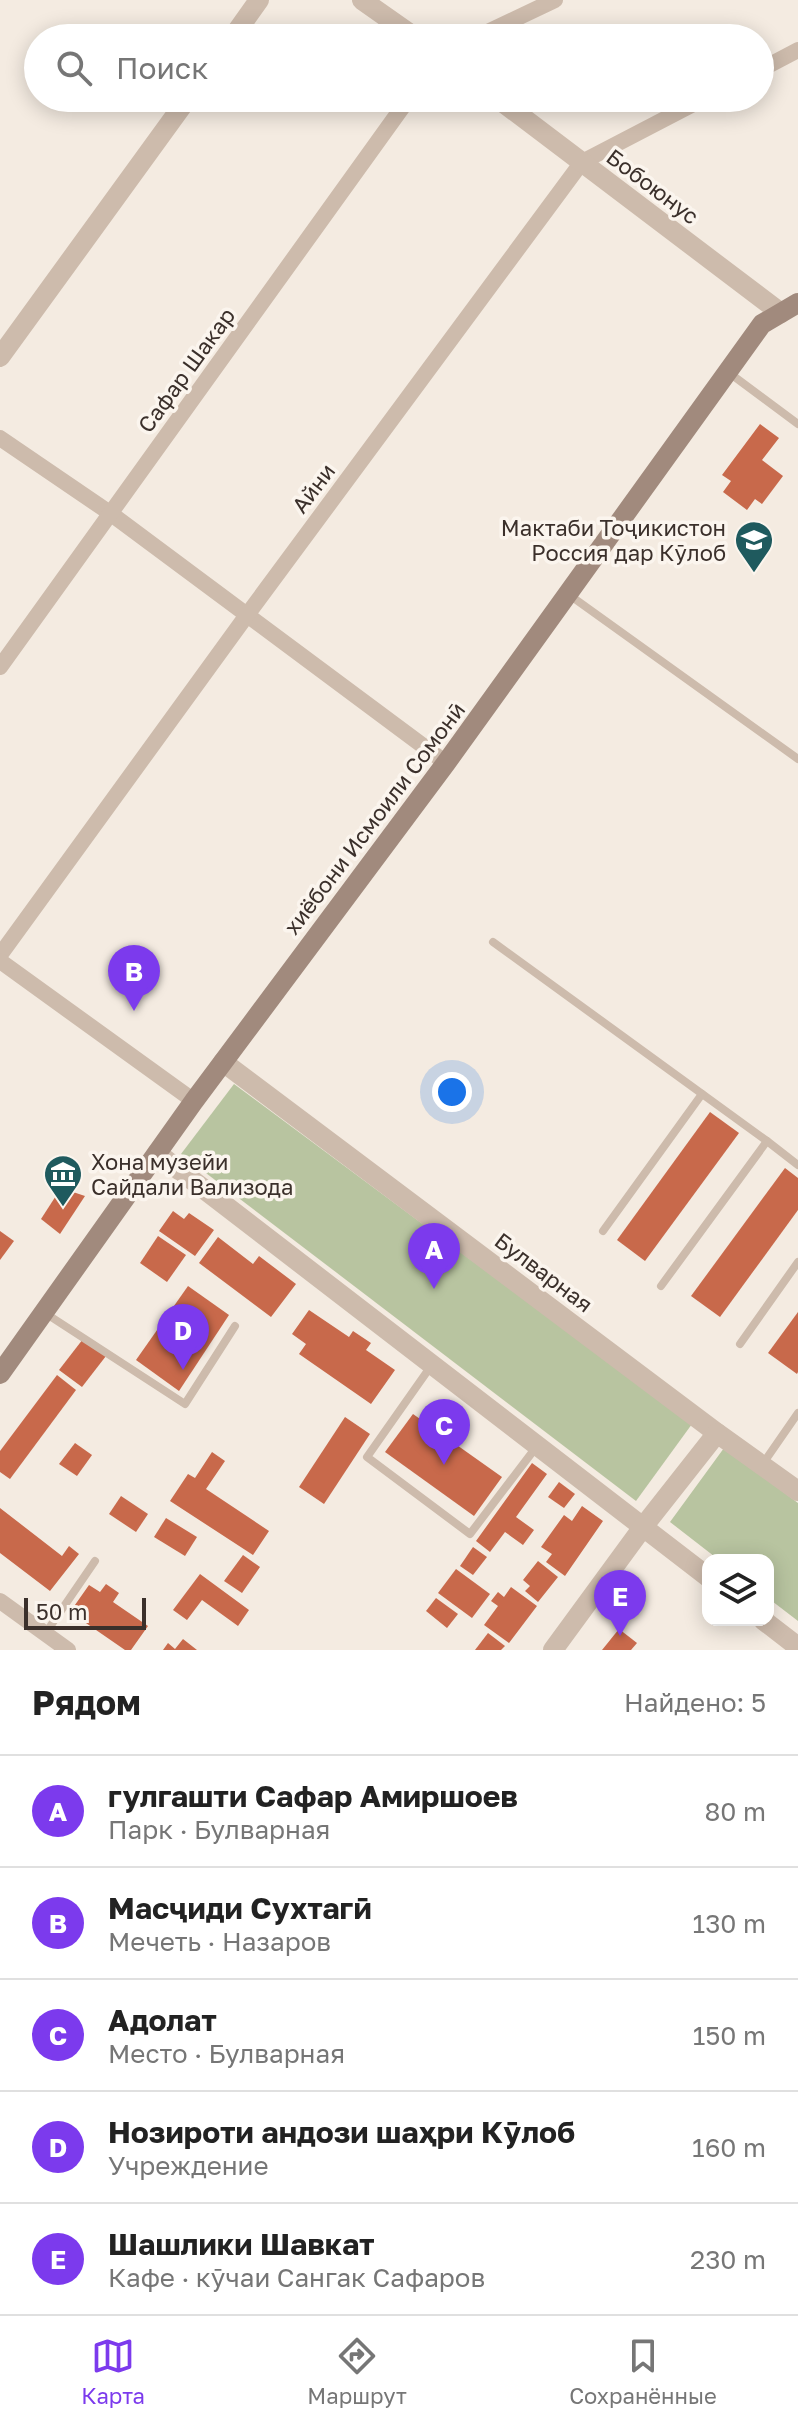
<!DOCTYPE html>
<html lang="ru">
<head>
<meta charset="utf-8">
<style>
  body { margin:0; font-family:"Golos Text",sans-serif; background:#f2f2f2; color:#222 }
  .controls { position:absolute; right:24px; bottom:24px; display:grid; overflow:hidden; border-radius:16px; box-shadow:0 4px 20px #0003 }
  .controls button { width:72px; height:72px; display:grid; place-items:center; padding:0; border:0; border-bottom:2px solid #e0e0e0; background:#fff; color:#222; font:40px sans-serif }
  .scale { position:absolute; left:24px; bottom:20px; width:122px; box-sizing:border-box; padding-left:8px; border:4px solid #3b302b; border-top:0; font-size:22px; line-height:28px; white-space:nowrap; color:#3b302b; -webkit-text-stroke:6px #fbf5ee; paint-order:stroke }
  .you { position:absolute; left:452px; top:1092px; width:28px; height:28px; margin:-20px; border:6px solid #fff; border-radius:50%; background:#1a73e8; box-shadow:0 0 0 12px #1a73e833 }
  .badge { display:grid; place-items:center; width:52px; height:52px; border-radius:50%; background:#7c3aed; color:#fff; font-size:26px; font-weight:700 }
  .pin { position:absolute; translate:-50% -66px; filter:drop-shadow(0 2px 4px #0008) }
  .pin::after { content:''; position:absolute; top:42px; width:28px; height:24px; background:inherit; clip-path:polygon(0 0,100% 0,50% 100%) }
  .list { margin:0; padding:0; list-style:none }
  h2 { display:flex; justify-content:space-between; align-items:center; height:104px; margin:0; padding:0 32px; font-size:34px }
  h2 small { font-size:26px; font-weight:400; color:#767676 }
  .list li { display:grid; grid-template-columns:52px 1fr auto; gap:24px; align-items:center; box-sizing:border-box; height:112px; padding:0 32px; border-top:2px solid #e0e0e0 }
  .list b { display:block; font-size:30px; white-space:nowrap }
  .list p { margin:0; font-size:26px; white-space:nowrap; color:#767676 }
  .list em { font-size:26px; font-style:normal; color:#767676 }
  .icon { flex:none; width:44px; height:44px; fill:none; stroke:currentColor; stroke-width:2; stroke-linecap:round; stroke-linejoin:round }
  .map { position:relative; flex:none; width:798px; height:1650px; overflow:hidden }
  .search { position:absolute; background:#fff; box-shadow:0 4px 20px #0003; left:24px; right:24px; top:24px; height:88px; display:flex; align-items:center; gap:20px; box-sizing:border-box; padding:0 28px; border-radius:44px; color:#767676; font-size:30px }
  .sheet { height:664px; background:#fff }
  nav { display:flex; justify-content:space-around; align-items:center; box-sizing:border-box; height:112px; border-top:2px solid #e0e0e0; background:#fff; font-size:22px; color:#767676 }
  nav a { display:grid; justify-items:center; gap:4px }
  nav .on { color:#7c3aed }
  .map>svg:first-child { display:block }
</style>
</head>
<body>
<div class="map">
<svg width="798" height="1650" viewBox="0 0 798 1650">
  <rect width="100%" height="100%" fill="#f4ebe1"/>
  <g fill="#b8c4a0">
    <path d="M234 1084 692 1424 636 1501 181 1154Z"/>
    <path d="M724 1448 798 1503V1621L768 1598V1560H719L670 1522Z"/>
  </g>
  <g fill="#c8694b">
    <path d="M760 424 779 438 762 460 783 476 762 504 755 499 747 510 723 492 731 481 722 475Z"/>
    <path d="M710 1112 739 1133 645 1261 617 1240Z"/>
    <path d="M785 1168 798 1178V1210L720 1317 691 1296Z"/>
    <path d="M61 1188 85 1196 60 1234 41 1219Z"/>
    <path d="M173 1211 184 1219 189 1213 214 1230 195 1256 159 1231Z"/>
    <path d="M0 1231 14 1241 0 1260Z"/>
    <path d="M158 1236 186 1255 167 1282 140 1263Z"/>
    <path d="M218 1237 253 1264 259 1256 296 1284 271 1317 199 1263Z"/>
    <path d="M188 1286 229 1315 179 1391 136 1360Z"/>
    <path d="M309 1310 349 1337 353 1331 371 1343 366 1350 395 1370 371 1404 299 1354 306 1344 292 1334Z"/>
    <path d="M798 1312V1372L797 1374 768 1353Z"/>
    <path d="M83 1339 106 1356 82 1387 59 1370Z"/>
    <path d="M57 1375 76 1390 10 1479 0 1472V1451Z"/>
    <path d="M413 1414 502 1477 474 1516 385 1452Z"/>
    <path d="M345 1417 370 1434 324 1504 299 1487Z"/>
    <path d="M75 1443 92 1455 77 1476 59 1464Z"/>
    <path d="M212 1452 225 1461 206 1489 269 1531 253 1555 170 1501 188 1474 195 1478Z"/>
    <path d="M532 1463 547 1474 516 1517 534 1530 523 1545 505 1532 490 1552 476 1541Z"/>
    <path d="M559 1482 575 1494 564 1508 548 1497Z"/>
    <path d="M121 1496 148 1514 136 1532 109 1514Z"/>
    <path d="M582 1506 603 1521 565 1576 546 1562 552 1554 541 1547 564 1515 572 1521Z"/>
    <path d="M0 1508 62 1556 69 1546 79 1554 50 1591 0 1553Z"/>
    <path d="M166 1518 197 1537 185 1556 154 1537Z"/>
    <path d="M473 1547 487 1557 473 1575 460 1566Z"/>
    <path d="M243 1555 260 1567 242 1593 224 1581Z"/>
    <path d="M538 1561 558 1577 538 1602 525 1591 530 1586 523 1580Z"/>
    <path d="M456 1569 490 1594 472 1618 438 1593Z"/>
    <path d="M200 1574 249 1610 238 1626 202 1600 187 1620 173 1610Z"/>
    <path d="M106 1584 119 1593 113 1602 148 1626 131 1650H125L70 1612 89 1585 100 1592Z"/>
    <path d="M511 1587 537 1606 509 1643 484 1625 498 1606 491 1601 498 1592 504 1597Z"/>
    <path d="M436 1598 458 1614 447 1628 426 1611Z"/>
    <path d="M619 1629 637 1643 631 1650H602Z"/>
    <path d="M488 1633 505 1646 501 1650H475Z"/>
    <path d="M183 1639 197 1650H163L168 1643 175 1649Z"/>
  </g>
  <g fill="none" stroke-linecap="round" stroke-linejoin="round">
    <g stroke="#cdbbac" stroke-width="8">
      <path d="M728 372 798 424"/>
      <path d="M568 594 798 759"/>
      <path d="M493 942 767 1141"/>
      <path d="M603 1231 702 1094"/>
      <path d="M661 1286 767 1141 798 1165"/>
      <path d="M45 1313 185 1404 235 1326"/>
      <path d="M740 1344 798 1262"/>
      <path d="M431 1366 367 1457 470 1534 537 1446"/>
      <path d="M762 1465 798 1413"/>
      <path d="M45 1634 95 1561"/>
    </g>
    <g stroke="#cdbbac" stroke-width="16">
      <path d="M475 38 555 0"/>
      <path d="M760 70 798 50"/>
      <path d="M0 438 110 513 446 763"/>
      <path d="M0 667 409 98"/>
      <path d="M0 955 247 615 582 162 705 98"/>
      <path d="M0 961 194 1101"/>
      <path d="M0 1601 68 1650"/>
    </g>
    <g stroke="#cdbbac" stroke-width="20">
      <path d="M362 0 416 38"/>
      <path d="M232 38 259 0"/>
      <path d="M497 98 781 313"/>
      <path d="M0 357 188 98"/>
      <path d="M223 1062 717 1433 798 1491"/>
      <path d="M157 1153 708 1577"/>
      <path d="M763 1620 798 1647"/>
      <path d="M553 1650 643 1527 717 1433"/>
    </g>
    <path stroke="#a18a7d" stroke-width="20" d="M0 1374 194 1101 446 763 762 324 798 303"/>
  </g>
  <defs>
    <symbol id="school-pin" viewBox="-11 -11 22 30"><path d="M0 17L-7.5 6A9.5 9.5 0 1 1 7.5 6Z" fill="#1f5a5e" stroke="#fbf5ee"/><path d="M0-5L7-2L0 1L-7-2ZM-4 1L0 2.5L4 1V4Q0 6-4 4Z" fill="#fff"/></symbol>
    <symbol id="museum-pin" viewBox="-11 -11 22 30"><path d="M0 17L-7.5 6A9.5 9.5 0 1 1 7.5 6Z" fill="#1f5a5e" stroke="#fbf5ee"/><path d="M0-6L6-3V-2H-6V-3ZM-5-1h2V3h-2ZM-1-1h2V3h-2ZM3-1h2V3H3ZM-6 4H6V6H-6Z" fill="#fff"/></symbol>
  </defs>
  <g fill-rule="evenodd">
    <use href="#school-pin" x="732" y="518" width="44" height="60"/>
    <use href="#museum-pin" x="41" y="1152" width="44" height="60"/>
  </g>
  <g text-anchor="middle" dominant-baseline="central" stroke-width="7" stroke-linejoin="round" paint-order="stroke">
    <g font-size="22" fill="#3b302b" stroke="#fbf5ee">
      <text transform="translate(653 186) rotate(37)">Бобоюнус</text>
      <text transform="translate(186 370) rotate(-54)">Сафар Шакар</text>
      <text transform="translate(313 488) rotate(-53)">Айни</text>
      <text transform="translate(374 818) rotate(-53)">хиёбони Исмоили Сомонӣ</text>
      <text transform="translate(544 1272) rotate(37)">Булварная</text>
    </g>
    <g font-size="22" fill="#3b302b" stroke="#fbf5ee" text-anchor="end">
      <text x="726" y="527">Мактаби Тоҷикистон<tspan x="726" dy="25">Россия дар Кӯлоб</tspan></text>
      <text x="91" y="1161" text-anchor="start">Хона музейи<tspan x="91" dy="25">Сайдали Вализода</tspan></text>
    </g>
  </g>
</svg>
<div class="controls">
<button><svg class="icon" aria-label="layers" viewBox="0 0 24 24"><path d="M12 4l9 5-9 5-9-5zM3 14l9 5 9-5"/></svg></button>
</div>
<div class="scale">50 m</div>
<div class="you"></div>
<div class="pin badge" style="left:434px;top:1289px">A</div>
<div class="pin badge" style="left:134px;top:1011px">B</div>
<div class="pin badge" style="left:444px;top:1465px">C</div>
<div class="pin badge" style="left:183px;top:1370px">D</div>
<div class="pin badge" style="left:620px;top:1636px">E</div>
<div class="search"><svg class="icon" aria-label="search" viewBox="0 0 24 24"><circle cx="10" cy="10" r="6"/><path d="M15 15l6 6"/></svg>Поиск</div>
</div>
<section class="sheet">
<h2>Рядом<small>Найдено: 5</small></h2>
<ul class="list">
<li><span class="badge">A</span><div><b>гулгашти Сафар Амиршоев</b><p>Парк · Булварная</p></div><em>80 m</em></li>
<li><span class="badge">B</span><div><b>Масҷиди Сухтагӣ</b><p>Мечеть · Назаров</p></div><em>130 m</em></li>
<li><span class="badge">C</span><div><b>Адолат</b><p>Место · Булварная</p></div><em>150 m</em></li>
<li><span class="badge">D</span><div><b>Нозироти андози шаҳри Кӯлоб</b><p>Учреждение</p></div><em>160 m</em></li>
<li><span class="badge">E</span><div><b>Шашлики Шавкат</b><p>Кафе · кӯчаи Сангак Сафаров</p></div><em>230 m</em></li>
</ul>
</section>
<nav>
<a class="on"><svg class="icon" aria-label="map" viewBox="0 0 24 24"><path d="M3 6l6-2 6 2 6-2v14l-6 2-6-2-6 2zM9 4v14M15 6v14"/></svg>Карта</a>
<a><svg class="icon" aria-label="directions" viewBox="0 0 24 24"><path d="M12 3l9 9-9 9-9-9zM9 14v-3h6M13 9l2 2-2 2"/></svg>Маршрут</a>
<a><svg class="icon" aria-label="saved" viewBox="0 0 24 24"><path d="M7 4h10v16l-5-4-5 4z"/></svg>Сохранённые</a>
</nav>
</body>
</html>
